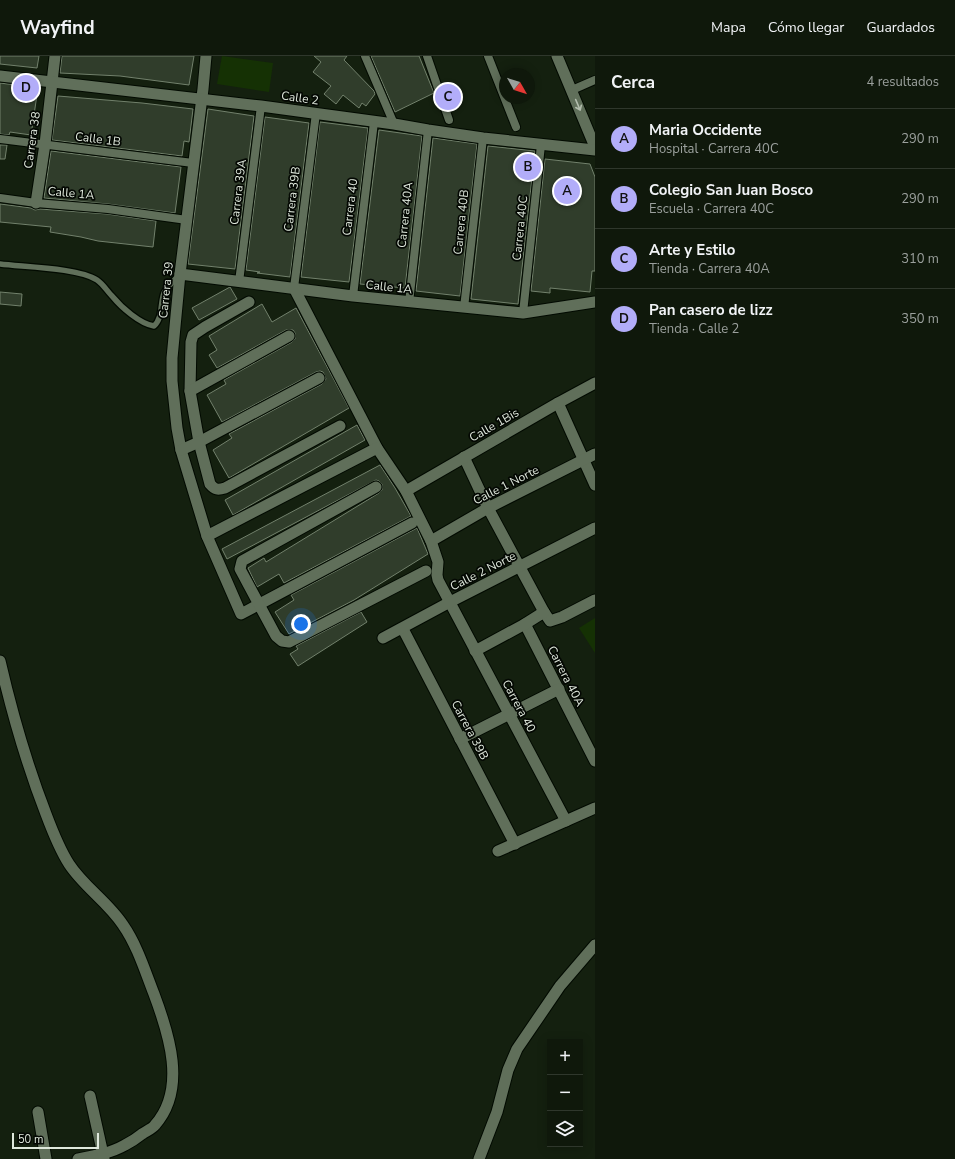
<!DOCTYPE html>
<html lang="es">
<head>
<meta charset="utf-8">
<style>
  body { margin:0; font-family:"Nunito Sans",sans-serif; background:#1d2519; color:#f1f3f6 }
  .controls { position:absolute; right:12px; bottom:12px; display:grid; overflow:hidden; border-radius:0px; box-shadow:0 2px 10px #0003 }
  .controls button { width:36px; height:36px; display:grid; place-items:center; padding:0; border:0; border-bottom:1px solid #2f372c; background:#0f180b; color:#f1f3f6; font:20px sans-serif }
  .compass { position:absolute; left:499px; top:12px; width:36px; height:36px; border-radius:50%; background:#0f180b; box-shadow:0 2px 10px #0003; rotate:129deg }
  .scale { position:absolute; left:12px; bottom:10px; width:87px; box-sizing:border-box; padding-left:4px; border:2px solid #dfe8dc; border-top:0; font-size:11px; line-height:14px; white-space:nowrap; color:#dfe8dc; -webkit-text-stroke:3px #040803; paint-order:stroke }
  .you { position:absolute; left:301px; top:568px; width:14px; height:14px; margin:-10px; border:3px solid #fff; border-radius:50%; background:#1a73e8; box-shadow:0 0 0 6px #1a73e833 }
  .badge { display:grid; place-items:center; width:26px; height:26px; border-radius:50%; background:#b2adf9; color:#111; font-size:13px; font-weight:700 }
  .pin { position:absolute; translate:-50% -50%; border:2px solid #fff; box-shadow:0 1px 4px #0006 }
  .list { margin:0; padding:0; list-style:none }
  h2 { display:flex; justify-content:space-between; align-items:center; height:52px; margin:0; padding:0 16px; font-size:17px }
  h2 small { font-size:13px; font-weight:400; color:#9ba09d }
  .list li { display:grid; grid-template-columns:26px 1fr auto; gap:12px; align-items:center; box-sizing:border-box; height:60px; padding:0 16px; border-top:1px solid #2f372c }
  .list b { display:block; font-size:15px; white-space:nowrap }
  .list p { margin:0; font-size:13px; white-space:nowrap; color:#9ba09d }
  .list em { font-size:13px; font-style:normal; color:#9ba09d }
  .icon { flex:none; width:22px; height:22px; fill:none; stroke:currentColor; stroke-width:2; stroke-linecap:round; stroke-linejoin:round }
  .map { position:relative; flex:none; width:595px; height:1103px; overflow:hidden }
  header { display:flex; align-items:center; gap:24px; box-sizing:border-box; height:56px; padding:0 20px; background:#0f180b; border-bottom:1px solid #2f372c }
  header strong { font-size:19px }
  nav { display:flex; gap:22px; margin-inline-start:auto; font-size:14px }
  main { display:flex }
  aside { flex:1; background:#0f180b }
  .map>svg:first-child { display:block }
</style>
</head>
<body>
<header>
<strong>Wayfind</strong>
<nav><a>Mapa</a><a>Cómo llegar</a><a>Guardados</a></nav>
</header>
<main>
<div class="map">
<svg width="595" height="1103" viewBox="0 0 595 1103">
  <rect width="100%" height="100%" fill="#14200f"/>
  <g fill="#153104">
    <path d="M222 0 273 7 269 36 217 28Z"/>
    <path d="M595 562V597L579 572Z"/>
  </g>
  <g fill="#303d2b" stroke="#72816c">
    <path d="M0 0H39L37 12 0 8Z"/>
    <path d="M62 0H194L189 29 120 20 60 17Z"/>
    <path d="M314 0H347L344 4 374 35 375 38 366 50 362 47 359 52 343 39 336 48 324 38 331 30 313 16 321 6Z"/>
    <path d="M371 0H419L434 37 395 56Z"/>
    <path d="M0 27 38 32 31 79 10 76 9 79 0 78Z"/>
    <path d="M58 40 142 47 193 53 189 86 184 85 182 100 52 84Z"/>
    <path d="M208 53 254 60 235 213 188 208Z"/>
    <path d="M265 61 309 67 290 221 257 217 260 216 246 214Z"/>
    <path d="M320 66 368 72 349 226 301 221Z"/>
    <path d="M379 74 422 80 405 232 360 228Z"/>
    <path d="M433 82 477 88 460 240 416 235Z"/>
    <path d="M0 89H7L5 103H0Z"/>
    <path d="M488 90 535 95 518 248 471 243Z"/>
    <path d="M51 95 181 111 175 157 108 148 44 142Z"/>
    <path d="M545 103 590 108 595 121V215H592L590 236 550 232V237L531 235Z"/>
    <path d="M0 148 31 152 35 154 40 153 107 158 156 165 153 191 98 185 81 181 50 176 51 171 0 166Z"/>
    <path d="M230 231 237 243 199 264 192 252Z"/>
    <path d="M0 236 22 238 21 250 0 248Z"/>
    <path d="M262 248 272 266 296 252 349 352 229 422 213 394 232 382 229 378 322 328 326 323 323 316 320 315 316 316 222 366 207 339 226 328 224 324 292 286 295 283V277L293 274H286L217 312 209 299 217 294 209 280Z"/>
    <path d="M357 369 365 384 233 459 225 444Z"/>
    <path d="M380 409 395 432 411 460 284 527 279 518 257 531 248 512 264 502 266 506 379 437 382 434V428L379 425 376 424 227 503 222 493Z"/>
    <path d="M417 472 428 498 354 544 289 578 275 556 294 544 291 539Z"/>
    <path d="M361 556 367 566 298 610 290 598 298 593 296 590Z"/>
  </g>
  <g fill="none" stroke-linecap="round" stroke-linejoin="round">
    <defs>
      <path id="service" d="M0 208C24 211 79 212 97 224 103 228 107 235 112 240 121 251 140 268 154 270 163 262 160 247 164 237 167 231 174 225 178 220"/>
      <g id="pedestrian">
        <path d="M365 0 394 68"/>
        <path d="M427 0 449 64"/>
        <path d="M488 0 516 71"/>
        <path d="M572 34 595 24"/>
        <path d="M0 83 193 107"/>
        <path d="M0 142 36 147 108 153 187 164"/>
        <path d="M239 226 261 50"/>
        <path d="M294 232 316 57"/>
        <path d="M353 240 374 66"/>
        <path d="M409 247 428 74"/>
        <path d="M464 252 483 82"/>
        <path d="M523 257 541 89"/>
      </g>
      <g id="minor">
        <path d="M206 0 203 33 180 218 172 302V325L177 372 181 394 207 480 241 558 412 467"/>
        <path d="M36 147 45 88 55 0"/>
        <path d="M180 218 353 240 523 257 595 246"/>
        <path d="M294 232 377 392 406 435 431 485 438 506 437 519 438 524 566 765"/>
        <path d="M249 246 205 271 193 279 191 286 190 335 199 386 210 428C215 434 218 434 225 432L340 370"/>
        <path d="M190 335 289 280"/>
        <path d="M558 347 595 429"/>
        <path d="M181 394 199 386 319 322"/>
        <path d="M464 401 488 452 544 556 550 565 562 561 595 544"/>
        <path d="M376 431 242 505 240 513 276 580 282 585 289 586 426 515"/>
        <path d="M406 435 558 347 595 327"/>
        <path d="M207 480 377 392"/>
        <path d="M431 485 488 452 595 398"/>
        <path d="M525 568 595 705"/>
        <path d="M403 573 515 788"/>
        <path d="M383 582 450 546 595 472"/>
        <path d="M475 595 525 568 544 556"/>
        <path d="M0 605C12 657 27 709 46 758 52 774 60 794 69 808 84 831 108 846 123 869 137 889 145 915 154 938 169 978 187 1033 155 1069 152 1073 146 1075 142 1078 137 1082 131 1086 125 1089 111 1097 94 1100 78 1103"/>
        <path d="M460 683 559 633"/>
        <path d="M498 795 595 752"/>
        <path d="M90 1040 104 1103"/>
        <path d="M38 1056 46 1103"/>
        <path d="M479 1103 497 1056 508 1014 517 993 560 930 595 889"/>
      </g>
      <g id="tertiary">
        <path d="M557 0 595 91"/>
        <path d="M0 20 261 50 394 68 428 74 483 82 595 94"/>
      </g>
    </defs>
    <use href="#service" stroke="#020a00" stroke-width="8"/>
    <use href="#pedestrian" stroke="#020a00" stroke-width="10"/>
    <use href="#minor" stroke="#020a00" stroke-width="13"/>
    <use href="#tertiary" stroke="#020a00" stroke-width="13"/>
    <use href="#service" stroke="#606f5a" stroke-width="5.5"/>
    <use href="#pedestrian" stroke="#606f5a" stroke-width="8"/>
    <use href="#minor" stroke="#606f5a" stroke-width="11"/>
    <use href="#tertiary" stroke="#606f5a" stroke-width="11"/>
  </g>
  <defs><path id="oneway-shaft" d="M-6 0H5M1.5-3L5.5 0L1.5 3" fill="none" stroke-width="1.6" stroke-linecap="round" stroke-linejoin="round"/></defs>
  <use stroke="#b3beae" href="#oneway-shaft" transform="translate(578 49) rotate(67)"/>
  <g text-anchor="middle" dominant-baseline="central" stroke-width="3.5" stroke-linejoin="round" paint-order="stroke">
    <g font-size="12" fill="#dfe8dc" stroke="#040803">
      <text transform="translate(300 42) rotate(8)">Calle 2</text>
      <text transform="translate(98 83) rotate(7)">Calle 1B</text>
      <text transform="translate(32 84) rotate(-82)">Carrera 38</text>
      <text transform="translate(238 136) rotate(-83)">Carrera 39A</text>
      <text transform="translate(71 137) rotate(5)">Calle 1A</text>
      <text transform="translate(292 143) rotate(-83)">Carrera 39B</text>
      <text transform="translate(350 151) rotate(-83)">Carrera 40</text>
      <text transform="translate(405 159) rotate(-84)">Carrera 40A</text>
      <text transform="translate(461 166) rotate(-84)">Carrera 40B</text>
      <text transform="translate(520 172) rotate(-84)">Carrera 40C</text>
      <text transform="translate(389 231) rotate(6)">Calle 1A</text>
      <text transform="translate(166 234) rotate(-84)">Carrera 39</text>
      <text transform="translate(494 369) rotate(-30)">Calle 1Bis</text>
      <text transform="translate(506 429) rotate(-27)">Calle 1 Norte</text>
      <text transform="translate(483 515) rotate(-27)">Calle 2 Norte</text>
      <text transform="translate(566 620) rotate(63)">Carrera 40A</text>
      <text transform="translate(519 650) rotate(62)">Carrera 40</text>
      <text transform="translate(470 674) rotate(62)">Carrera 39B</text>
    </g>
  </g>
</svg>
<div class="controls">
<button>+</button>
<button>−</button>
<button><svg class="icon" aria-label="layers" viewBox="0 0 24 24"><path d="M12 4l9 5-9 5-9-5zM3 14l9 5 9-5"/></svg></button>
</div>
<svg class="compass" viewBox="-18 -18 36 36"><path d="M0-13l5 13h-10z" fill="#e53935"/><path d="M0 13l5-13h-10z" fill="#9ba09d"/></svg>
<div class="scale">50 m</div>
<div class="you"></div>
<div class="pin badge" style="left:567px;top:135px">A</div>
<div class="pin badge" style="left:528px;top:111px">B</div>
<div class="pin badge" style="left:448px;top:41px">C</div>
<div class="pin badge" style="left:26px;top:32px">D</div>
</div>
<aside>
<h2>Cerca<small>4 resultados</small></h2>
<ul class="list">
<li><span class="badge">A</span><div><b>Maria Occidente</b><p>Hospital · Carrera 40C</p></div><em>290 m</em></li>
<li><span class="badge">B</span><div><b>Colegio San Juan Bosco</b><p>Escuela · Carrera 40C</p></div><em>290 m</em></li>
<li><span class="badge">C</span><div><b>Arte y Estilo</b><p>Tienda · Carrera 40A</p></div><em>310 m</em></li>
<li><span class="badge">D</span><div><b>Pan casero de lizz</b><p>Tienda · Calle 2</p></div><em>350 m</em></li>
</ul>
</aside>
</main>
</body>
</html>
